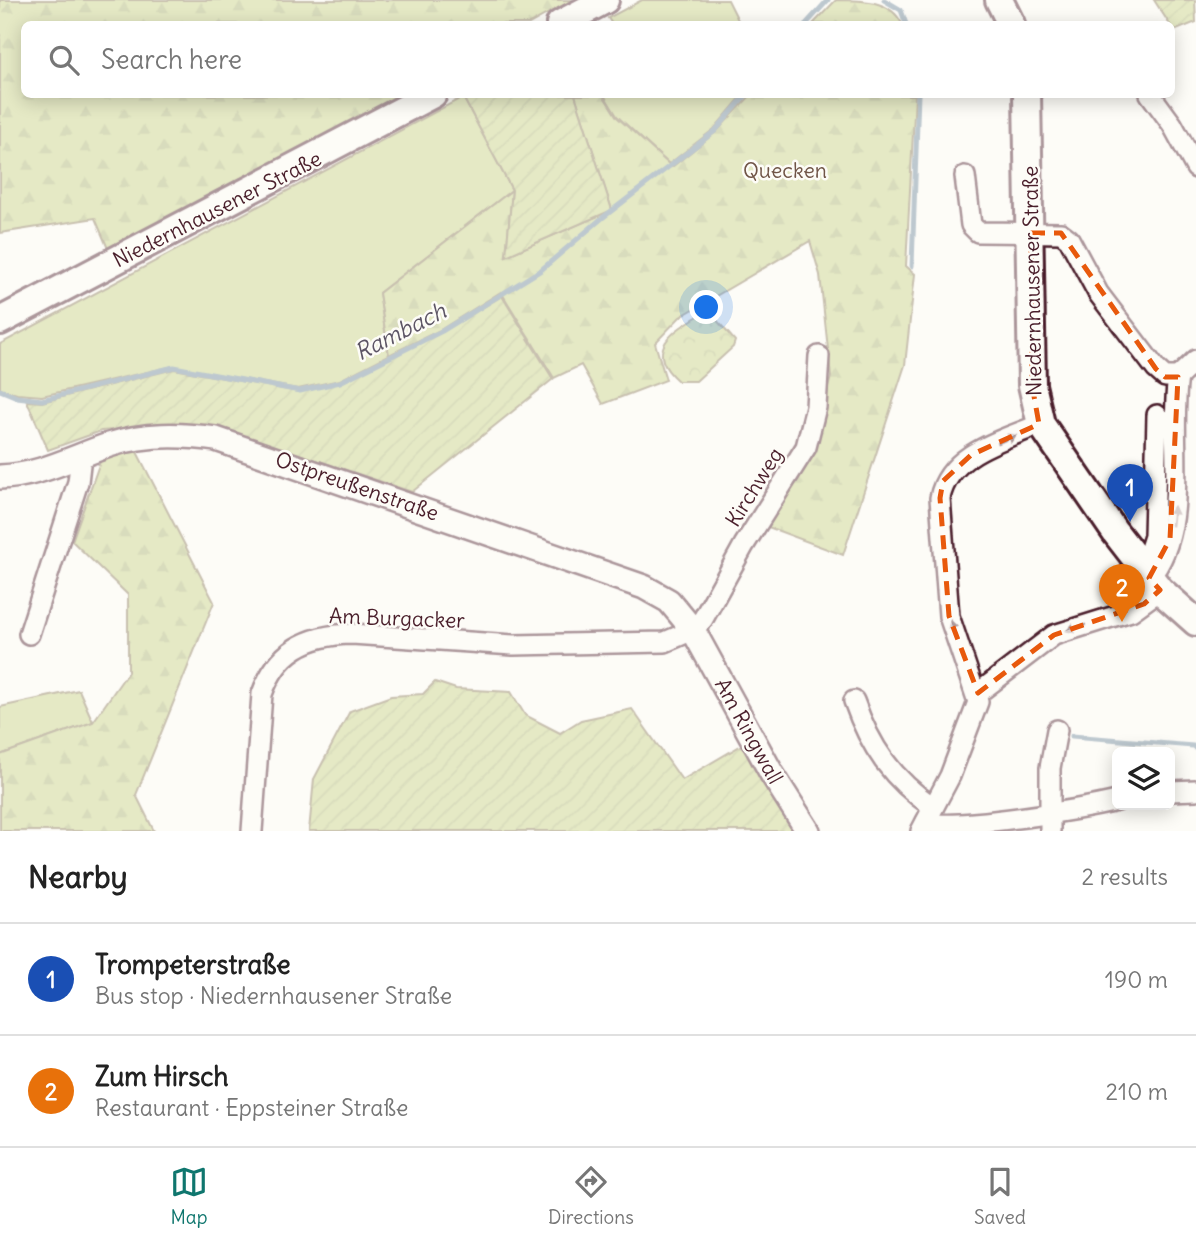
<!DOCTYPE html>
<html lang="en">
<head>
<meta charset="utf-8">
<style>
  body { margin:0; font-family:Delius,sans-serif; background:#f2f2f2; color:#222 }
  .controls { position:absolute; right:21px; bottom:21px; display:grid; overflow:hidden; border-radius:10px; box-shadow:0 4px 18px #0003 }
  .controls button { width:63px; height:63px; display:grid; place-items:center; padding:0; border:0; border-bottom:2px solid #e0e0e0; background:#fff; color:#222; font:35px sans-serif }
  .you { position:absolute; left:707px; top:308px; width:24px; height:24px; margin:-18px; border:5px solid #fff; border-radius:50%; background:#1a73e8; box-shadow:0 0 0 10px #1a73e833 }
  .badge { display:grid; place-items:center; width:46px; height:46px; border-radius:50%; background:#0f766e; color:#fff; font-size:23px; font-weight:700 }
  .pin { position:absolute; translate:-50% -58px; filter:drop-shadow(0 2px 4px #0008) }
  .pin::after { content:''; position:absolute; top:37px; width:24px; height:21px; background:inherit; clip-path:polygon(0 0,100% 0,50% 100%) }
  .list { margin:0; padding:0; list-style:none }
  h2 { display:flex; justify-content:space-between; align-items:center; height:91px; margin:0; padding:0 28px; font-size:30px }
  h2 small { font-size:23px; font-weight:400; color:#767676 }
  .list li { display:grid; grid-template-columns:46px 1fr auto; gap:21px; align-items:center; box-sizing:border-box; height:112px; padding:0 28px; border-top:2px solid #e0e0e0 }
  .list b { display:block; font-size:26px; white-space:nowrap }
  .list p { margin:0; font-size:23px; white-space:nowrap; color:#767676 }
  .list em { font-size:23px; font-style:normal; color:#767676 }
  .icon { flex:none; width:38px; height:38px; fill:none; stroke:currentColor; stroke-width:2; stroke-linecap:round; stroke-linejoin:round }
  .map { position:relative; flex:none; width:1196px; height:831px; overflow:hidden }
  .search { position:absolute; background:#fff; box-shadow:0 4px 18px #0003; left:21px; right:21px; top:21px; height:77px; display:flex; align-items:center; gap:18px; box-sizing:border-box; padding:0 24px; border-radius:10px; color:#767676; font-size:26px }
  .sheet { height:315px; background:#fff }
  nav { display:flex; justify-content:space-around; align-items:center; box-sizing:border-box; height:98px; border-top:2px solid #e0e0e0; background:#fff; font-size:19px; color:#767676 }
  nav a { display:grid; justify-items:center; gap:4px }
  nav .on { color:#0f766e }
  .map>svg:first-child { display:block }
</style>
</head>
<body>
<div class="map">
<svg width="1196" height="831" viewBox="0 0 1196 831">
  <defs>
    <pattern id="forest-firs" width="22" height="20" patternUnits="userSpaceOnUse" patternTransform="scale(1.75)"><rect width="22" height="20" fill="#c7d387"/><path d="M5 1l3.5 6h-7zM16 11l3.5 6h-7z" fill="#acb575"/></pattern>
    <pattern id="park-crowns" width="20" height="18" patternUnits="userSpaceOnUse" patternTransform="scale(1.75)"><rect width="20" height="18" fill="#c7d387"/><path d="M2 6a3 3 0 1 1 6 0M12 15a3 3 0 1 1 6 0" fill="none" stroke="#acb575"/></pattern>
    <pattern id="garden-furrows" width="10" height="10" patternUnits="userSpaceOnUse" patternTransform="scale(1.75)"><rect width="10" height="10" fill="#c7d387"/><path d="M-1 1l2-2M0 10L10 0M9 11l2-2" fill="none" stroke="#acb575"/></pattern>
  </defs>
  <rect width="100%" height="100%" fill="#fdfcf7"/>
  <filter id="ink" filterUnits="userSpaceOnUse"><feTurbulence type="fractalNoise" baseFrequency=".0143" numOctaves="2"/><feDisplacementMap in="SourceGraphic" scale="14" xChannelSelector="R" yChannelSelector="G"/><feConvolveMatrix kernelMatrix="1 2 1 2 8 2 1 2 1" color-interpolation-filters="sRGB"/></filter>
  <g filter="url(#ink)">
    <g fill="#c7d387" stroke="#887959" stroke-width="2">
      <path d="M642 0H728L740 24H612L608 18Z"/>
      <path d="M604 95H743L714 129 669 164 617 116Z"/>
      <path d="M463 97 512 190 379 293 389 355 340 380 298 389 173 366 42 396 17 394 0 389V344Z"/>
      <path d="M79 690 93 722 0 755V707Z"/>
    </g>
    <g fill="url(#forest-firs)" stroke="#887959" stroke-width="2">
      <path d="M0 0H572L529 24H24V94L406 95 109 251 95 218 0 233Z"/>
      <path d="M836 0C862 0 891 0 902 24H813Z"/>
      <path d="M575 95H603L617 117 672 167 716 132 751 95H915L906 266 915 274 905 365 843 555 768 527 807 462 831 377 820 275 810 241 680 317 655 343 666 380 603 404 581 365 554 378 501 292 440 330 389 355 379 293 512 190 506 256 612 210Z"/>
      <path d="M136 450 214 602 136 795 154 831H0V755L93 722 128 672V595L72 541 101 459Z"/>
    </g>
    <path fill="url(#park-crowns)" stroke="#887959" stroke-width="2" d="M708 310 735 341 733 347 696 381H678C639 347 679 328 708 310Z"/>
    <g fill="url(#garden-furrows)" stroke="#887959" stroke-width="2">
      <path d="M1154 0H1195L1196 22 1174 31Z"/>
      <path d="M468 94 575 95 612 210 506 256 512 190 463 97Z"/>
      <path d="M502 296 553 379 412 492 232 432 191 424 101 431 48 450 27 401 42 402 174 369 299 392 340 383 442 332Z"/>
      <path d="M435 682 456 689 511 692 525 715 560 733 581 720 632 709 682 780 747 742 797 831H309L314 779 350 711 391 696 423 694Z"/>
    </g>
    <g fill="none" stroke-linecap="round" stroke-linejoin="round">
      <g stroke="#708b9e" stroke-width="5">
        <path d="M884 0 901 10 906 24"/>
        <path d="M806 24 828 0"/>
        <path d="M912 266 918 94"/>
        <path d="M0 390 17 397 42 400 174 367 300 391 340 382 442 331 541 270 601 219 715 131 747 94"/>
        <path d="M1072 736 1193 746 1196 749"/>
      </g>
      <defs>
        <g id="minor">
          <path d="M1150 94 1172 124 1196 168"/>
          <path d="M965 176 971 225 978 232 1061 233 1069 239 1098 293 1156 369 1165 377H1178"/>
          <path d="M1139 566 1148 555 1154 536 1157 415"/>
          <path d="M1149 578C1192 527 1168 440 1178 377L1196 360"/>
          <path d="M29 634 78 482 81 456"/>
          <path d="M978 693 1054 635 1131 611 1160 590"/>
          <path d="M854 701C870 747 893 780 933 807"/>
          <path d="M1170 791 1196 790"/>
          <path d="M926 822C951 831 1084 809 1117 801"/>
          <path d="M252 831 262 694C277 651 307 635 352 634L513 645 665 642 693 630 703 619 744 545 806 447 816 407 819 356"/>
          <path d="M921 831 950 776 978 702 949 616 940 498C949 453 1003 440 1041 424"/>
          <path d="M1050 831V768L1057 730"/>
        </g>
        <path id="tertiary" d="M0 477C39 476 73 457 109 445 144 433 180 434 216 439L644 587 669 601 693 630 772 774 808 831"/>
        <g id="secondary">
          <path d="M999 0 1011 24"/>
          <path d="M560 24 605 0"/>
          <path d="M1027 94 1032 385 1041 424 1115 532 1160 590 1196 622"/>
          <path d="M0 321 433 94"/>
        </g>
      </defs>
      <use href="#minor" stroke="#4a1f2b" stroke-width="24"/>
      <use href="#tertiary" stroke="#4a1f2b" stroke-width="28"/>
      <use href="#secondary" stroke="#4a1f2b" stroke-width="32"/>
      <use href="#minor" stroke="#fdfcf7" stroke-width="19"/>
      <use href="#tertiary" stroke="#fdfcf7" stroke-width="23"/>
      <use href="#secondary" stroke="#fdfcf7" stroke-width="26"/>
    </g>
    <defs><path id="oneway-solid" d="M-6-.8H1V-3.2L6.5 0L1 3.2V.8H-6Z" transform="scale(1.75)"/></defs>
    <g fill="#ac999b">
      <use href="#oneway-solid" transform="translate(1007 439) rotate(-24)"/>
      <use href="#oneway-solid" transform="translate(1173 516) rotate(-84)"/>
      <use href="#oneway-solid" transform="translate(1076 628) rotate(163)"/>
      <use href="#oneway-solid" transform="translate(953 630) rotate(-105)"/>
    </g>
  </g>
  <path d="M0 0H1196V831H0ZM1031 233H1061L1156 369 1165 377H1178L1170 539 1149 578 1160 590 1144 604 1054 635 978 693 949 616 940 498 943 481 971 455 1039 424 1032 385Z" fill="#fdfcf7" fill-opacity=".55" fill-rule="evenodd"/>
  <path fill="none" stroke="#e8590c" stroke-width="5" stroke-dasharray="14 9" stroke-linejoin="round" d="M1031 233H1061L1156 369 1165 377H1178L1170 539 1149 578 1160 590 1144 604 1054 635 978 693 949 616 940 498 943 481 971 455 1039 424 1032 385Z"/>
  <g text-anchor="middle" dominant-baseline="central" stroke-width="5" stroke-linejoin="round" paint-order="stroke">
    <g font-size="21" fill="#705547" stroke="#fdfcf7">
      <text x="785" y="170">Quecken</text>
    </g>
    <g font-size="21" fill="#4a1f2b" stroke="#fdfcf7">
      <text transform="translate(217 209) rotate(-27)">Niedernhausener Straße</text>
      <text transform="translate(1032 281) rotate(-91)">Niedernhausener Straße</text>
      <text transform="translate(357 486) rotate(19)">Ostpreußenstraße</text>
      <text transform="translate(754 487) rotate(-58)">Kirchweg</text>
      <text transform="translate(397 618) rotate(2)">Am Burgacker</text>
      <text transform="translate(749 731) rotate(61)">Am Ringwall</text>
    </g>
    <g font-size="23" font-style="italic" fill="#5d5565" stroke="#fdfcf7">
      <text transform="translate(400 331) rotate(-27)">Rambach</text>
    </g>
  </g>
</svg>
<div class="controls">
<button><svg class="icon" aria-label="layers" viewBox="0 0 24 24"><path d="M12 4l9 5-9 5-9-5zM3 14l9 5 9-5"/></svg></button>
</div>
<div class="you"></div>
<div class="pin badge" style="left:1130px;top:522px;background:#1a4fb4">1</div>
<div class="pin badge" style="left:1122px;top:622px;background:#e8710a">2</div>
<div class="search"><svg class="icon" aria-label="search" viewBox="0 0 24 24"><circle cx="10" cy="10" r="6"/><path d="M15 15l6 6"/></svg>Search here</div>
</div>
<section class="sheet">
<h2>Nearby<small>2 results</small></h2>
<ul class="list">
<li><span class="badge" style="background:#1a4fb4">1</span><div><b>Trompeterstraße</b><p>Bus stop · Niedernhausener Straße</p></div><em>190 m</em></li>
<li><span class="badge" style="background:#e8710a">2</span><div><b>Zum Hirsch</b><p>Restaurant · Eppsteiner Straße</p></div><em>210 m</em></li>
</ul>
</section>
<nav>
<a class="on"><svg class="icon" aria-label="map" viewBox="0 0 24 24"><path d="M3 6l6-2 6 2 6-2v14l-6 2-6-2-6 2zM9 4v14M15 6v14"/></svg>Map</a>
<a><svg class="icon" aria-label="directions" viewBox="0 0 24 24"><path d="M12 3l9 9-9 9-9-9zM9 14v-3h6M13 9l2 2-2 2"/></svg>Directions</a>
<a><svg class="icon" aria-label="saved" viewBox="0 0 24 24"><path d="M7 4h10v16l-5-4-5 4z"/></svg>Saved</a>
</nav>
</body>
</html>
